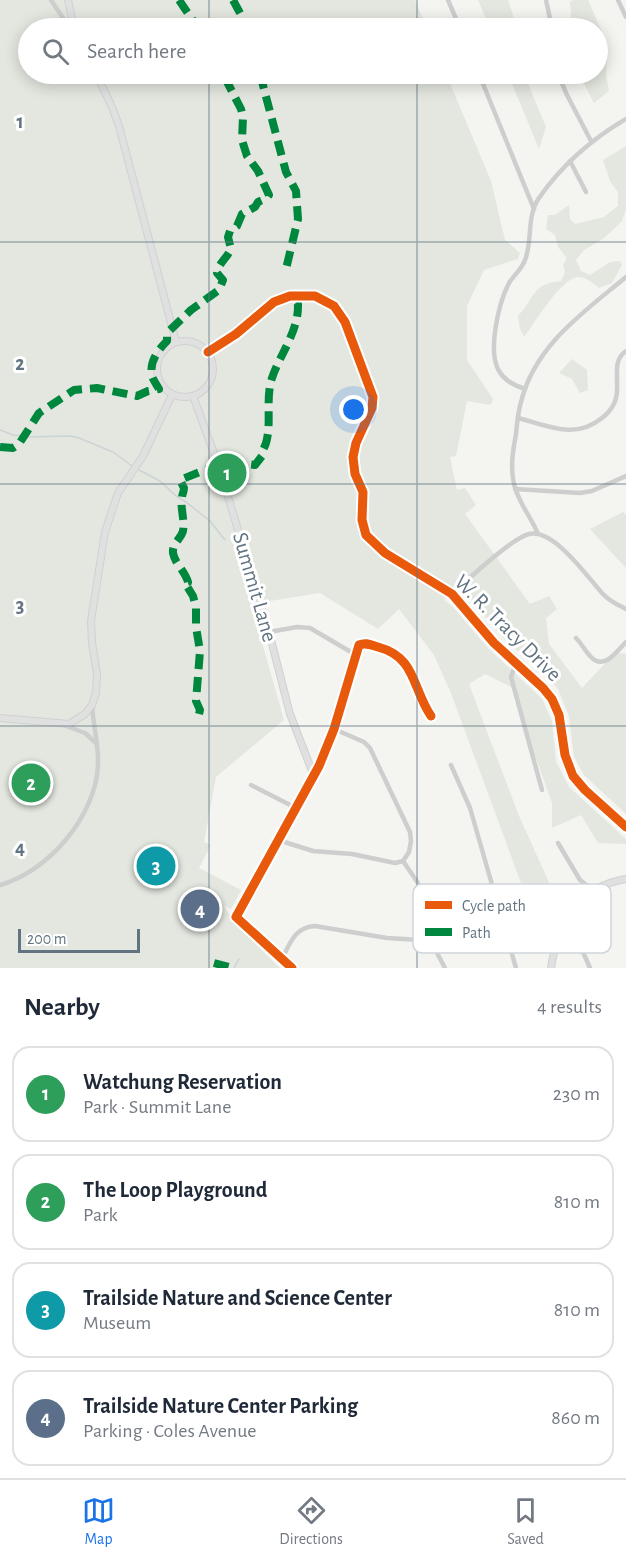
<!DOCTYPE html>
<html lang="en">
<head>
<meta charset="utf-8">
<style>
  body { margin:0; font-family:"Alegreya Sans",sans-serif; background:#f6f6f7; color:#1f2937 }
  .scale { position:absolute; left:18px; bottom:15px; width:122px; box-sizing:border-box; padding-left:6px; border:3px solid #627482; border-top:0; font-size:16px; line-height:21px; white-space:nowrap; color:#627482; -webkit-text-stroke:4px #fff; paint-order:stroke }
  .you { position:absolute; left:354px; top:410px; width:21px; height:21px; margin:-15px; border:4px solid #fff; border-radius:50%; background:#1a73e8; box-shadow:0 0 0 9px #1a73e833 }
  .badge { display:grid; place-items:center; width:39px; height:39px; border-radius:50%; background:#1a73e8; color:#fff; font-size:20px; font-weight:700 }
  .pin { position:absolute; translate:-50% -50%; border:3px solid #fff; box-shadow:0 2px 6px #0006 }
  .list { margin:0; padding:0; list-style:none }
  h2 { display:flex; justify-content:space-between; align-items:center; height:78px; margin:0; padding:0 24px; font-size:26px }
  h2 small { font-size:20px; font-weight:400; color:#747a83 }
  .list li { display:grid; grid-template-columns:39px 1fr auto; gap:18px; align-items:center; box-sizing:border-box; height:96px; margin:0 12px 12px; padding:0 12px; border:2px solid #e0e1e3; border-radius:18px }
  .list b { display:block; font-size:22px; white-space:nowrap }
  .list p { margin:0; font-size:20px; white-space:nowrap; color:#747a83 }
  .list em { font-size:20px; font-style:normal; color:#747a83 }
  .icon { flex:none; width:33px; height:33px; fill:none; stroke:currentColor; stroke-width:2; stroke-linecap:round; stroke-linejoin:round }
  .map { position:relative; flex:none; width:626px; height:968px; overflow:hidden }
  .search { position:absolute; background:#fff; box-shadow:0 3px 15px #0003; left:18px; right:18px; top:18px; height:66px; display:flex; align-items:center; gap:15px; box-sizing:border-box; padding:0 21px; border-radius:33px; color:#747a83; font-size:22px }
  .sheet { height:510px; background:#fff }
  nav { display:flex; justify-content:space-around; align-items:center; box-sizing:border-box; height:84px; border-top:2px solid #e0e1e3; background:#fff; font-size:16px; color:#747a83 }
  nav a { display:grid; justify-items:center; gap:3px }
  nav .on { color:#1a73e8 }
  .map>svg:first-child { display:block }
</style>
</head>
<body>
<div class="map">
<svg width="626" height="968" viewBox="0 0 626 968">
  <rect width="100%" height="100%" fill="#f4f4f1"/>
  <g fill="#e3e7df">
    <path d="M0 0H415L427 28H28V74H446L491 181 505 240 520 253 518 259 484 270 467 306V360L493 399 491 405 467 401 456 456 450 457 457 490 465 488 476 505 465 514 530 604 549 596 557 609 546 618 549 644 582 688 615 653 626 654V814L584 775 574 757 569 716 558 689 548 678 500 635 465 592 456 585 444 600 452 606 487 647 542 699 552 721 556 762 569 787 626 839V844L598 843 581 815 552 828V803L524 724 515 689 485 674 469 684 519 816 562 911 553 925 545 948 451 693 434 655 399 609 378 629 320 593 251 604 284 720 216 777 204 842 211 845 199 868 241 890 231 909 224 906 237 926 280 968H0Z"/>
    <path d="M478 0H508L517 28H490Z"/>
    <path d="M573 0H588L602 32 603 50 607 59 606 75 609 91 594 103 579 74H598V28H572L570 2Z"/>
    <path d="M508 74H524L546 127 539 149Z"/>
    <path d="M626 146V209L622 221 603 239 584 250 576 260 581 271 590 275 610 262 620 261 622 265 612 283 599 288C593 283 586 277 578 277 561 278 534 324 524 337L520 329 518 316C536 297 531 284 561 281L565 272 563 265 567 258 558 247 555 235 546 229 548 215H555L569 205 570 219 575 224 604 217 618 206V192L610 181 603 160Z"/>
    <path d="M572 359 587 370 588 390 580 393 572 379 559 373Z"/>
    <path d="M623 512 626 515V568L590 529Z"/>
  </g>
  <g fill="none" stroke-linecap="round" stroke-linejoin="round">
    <g stroke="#cbd4d6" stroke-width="1.5">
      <path d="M0 430 13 435 22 436"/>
      <path d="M25 437 70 436 79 438 113 452 132 466"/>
      <path d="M139 470 160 481 176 496 186 502 210 521 225 540"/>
      <path d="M234 968 239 959"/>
    </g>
    <defs>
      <g id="secondary">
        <path d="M68 0 74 28"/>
        <path d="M96 74 112 107 119 126 176 342"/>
        <circle cx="185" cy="369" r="28"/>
        <path d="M208 352 236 334 274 302 290 296H315L334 306 345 322 373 397 372 408 356 443 353 457 355 474 363 492 362 520 366 535 385 553 452 594 494 643 543 688 552 699 559 715 565 755 573 776 585 790 626 827"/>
        <path d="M193 396 219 467 269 632 290 714 312 771V779L236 917 292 968"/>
        <path d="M0 718 69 724 85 714 92 705 96 693 97 674 92 643 91 621 105 532 118 493 143 456 172 395"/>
        <path d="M551 968C558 923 577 887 626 879"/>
      </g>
    </defs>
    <use href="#secondary" stroke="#d0d1d1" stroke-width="8"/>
    <g stroke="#cdcece" stroke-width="4.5">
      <path d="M51 0 65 21 73 28"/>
      <path d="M448 0 460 28"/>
      <path d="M546 0 552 28"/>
      <path d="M618 0 626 17"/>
      <path d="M479 74 534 209"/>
      <path d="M558 74 567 95 591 141"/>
      <path d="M570 161 586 192"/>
      <path d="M525 389C514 385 505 381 499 371 487 351 499 302 509 283 514 275 522 269 525 260 533 240 526 217 539 198 562 165 592 139 626 119"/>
      <path d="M518 418C549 426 575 440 602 418 611 411 617 401 617 390 618 375 613 360 626 351"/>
      <path d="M515 489 580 493 592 491 626 476"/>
      <path d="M538 534C531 517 518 502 514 484 510 468 513 450 516 434 517 423 518 412 521 402 535 345 584 312 626 277"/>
      <path d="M452 594C467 580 512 538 529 534 554 528 588 578 603 594 609 601 618 605 626 609"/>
      <path d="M269 632 297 627 310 628 356 655"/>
      <path d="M576 638C582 644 585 651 591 657 604 671 617 651 626 642"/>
      <path d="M516 663 511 677 542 790"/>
      <path d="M66 726 85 733 97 744"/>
      <path d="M451 765 470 808 516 968"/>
      <path d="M313 777 334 729 360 644C367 643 373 645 379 647 416 657 413 689 431 716"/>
      <path d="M251 785 296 808"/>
      <path d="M278 840 313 851 352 854 395 863 403 861 409 852 411 841 410 832 370 748 364 742 334 729"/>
      <path d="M558 843 580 880 593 890"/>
      <path d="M403 861 418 883"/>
      <path d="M0 885C48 872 96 816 98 765 99 745 93 725 92 705"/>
      <path d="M559 933 583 952 590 968"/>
      <path d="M282 959C290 943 295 927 315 926L387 938 420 940 436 951 445 968"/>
    </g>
    <use href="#secondary" stroke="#e0e0e1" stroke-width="6"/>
    <g stroke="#00873e" stroke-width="8" stroke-dasharray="15 8" stroke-linecap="butt">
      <path d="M179 0 198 28"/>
      <path d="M233 0 248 28"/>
      <path d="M260 74 286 172 296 191 298 219 286 269"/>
      <path d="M0 447 13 448 19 444 39 413 74 390 97 388 137 396 148 391 159 389C157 385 153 380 152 376 149 362 158 350 167 341V333L191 310 219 290 223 280 217 273C218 264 227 258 231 249L228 237 230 231 237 226 242 214 255 207 258 202 267 198 269 195 258 171 247 156 242 140 243 117 241 109 223 74"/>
      <path d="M199 714 200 710 196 701 200 651 196 627V607L193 596 185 583 188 582C185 571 175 564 173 553 172 543 181 539 183 531 185 520 180 507 182 498 182 494 184 492 184 488L180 480 205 470 236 463 255 465 262 456C262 450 264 449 266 443 272 422 265 400 272 378 280 354 299 331 298 304L290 296"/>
      <path d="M214 963 233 968"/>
    </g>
    <defs>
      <g id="cycleway">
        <path d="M208 352 236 334 274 302 290 296H315L334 306 345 322 373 397 372 408 356 443 353 457 355 474 363 492 362 520 366 535 385 553 452 594 494 643 543 688 552 699 559 715 565 755 573 776 585 790 626 827"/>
        <path d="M292 968 236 917 319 766 334 729 359 645C366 642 371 645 378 647 416 657 412 688 431 716"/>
      </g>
    </defs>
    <use href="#cycleway" stroke="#fff" stroke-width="13"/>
    <use href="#cycleway" stroke="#e8590c" stroke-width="9"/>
  </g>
  <path fill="none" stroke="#627482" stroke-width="1.5" stroke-opacity="0.55" d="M209 0V28M417 0V28M209 74V968M417 74V968M0 242H626M0 484H626M0 726H626"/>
  <g text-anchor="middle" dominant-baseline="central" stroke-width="6" stroke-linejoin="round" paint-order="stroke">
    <g font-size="22" fill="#627482" stroke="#fff">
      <text transform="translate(255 587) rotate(74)">Summit Lane</text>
      <text transform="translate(508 628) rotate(45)">W. R. Tracy Drive</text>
    </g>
  </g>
  <rect x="413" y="884" width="198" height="69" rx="9" fill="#fff" stroke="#d0d5da" stroke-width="1.5"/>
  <rect x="425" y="901" width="27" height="8" fill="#e8590c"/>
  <rect x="425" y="928" width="27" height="8" fill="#00873e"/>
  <g font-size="16" fill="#627482">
    <text x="462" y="911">Cycle path</text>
    <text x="462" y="938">Path</text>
  </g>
  <g font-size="20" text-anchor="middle" font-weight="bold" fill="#627482" stroke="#fff" stroke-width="6" stroke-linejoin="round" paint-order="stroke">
    <text x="20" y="128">1</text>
    <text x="20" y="370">2</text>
    <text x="20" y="612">3</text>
    <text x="20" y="854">4</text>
  </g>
</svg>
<div class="scale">200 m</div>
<div class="you"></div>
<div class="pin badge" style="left:227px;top:473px;background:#2e9e5b">1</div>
<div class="pin badge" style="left:31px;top:783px;background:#2e9e5b">2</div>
<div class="pin badge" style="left:156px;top:866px;background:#0f9aa8">3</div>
<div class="pin badge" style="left:200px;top:909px;background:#5c6f8a">4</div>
<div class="search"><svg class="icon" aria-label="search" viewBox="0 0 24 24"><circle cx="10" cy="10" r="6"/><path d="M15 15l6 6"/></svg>Search here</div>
</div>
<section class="sheet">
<h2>Nearby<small>4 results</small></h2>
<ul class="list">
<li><span class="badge" style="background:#2e9e5b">1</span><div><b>Watchung Reservation</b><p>Park · Summit Lane</p></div><em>230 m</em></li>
<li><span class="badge" style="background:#2e9e5b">2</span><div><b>The Loop Playground</b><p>Park</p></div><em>810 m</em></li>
<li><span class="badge" style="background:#0f9aa8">3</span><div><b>Trailside Nature and Science Center</b><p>Museum</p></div><em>810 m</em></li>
<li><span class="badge" style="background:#5c6f8a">4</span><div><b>Trailside Nature Center Parking</b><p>Parking · Coles Avenue</p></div><em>860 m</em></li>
</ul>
</section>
<nav>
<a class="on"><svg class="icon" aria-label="map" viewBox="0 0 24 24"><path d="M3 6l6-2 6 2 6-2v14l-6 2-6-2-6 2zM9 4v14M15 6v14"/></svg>Map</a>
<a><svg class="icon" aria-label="directions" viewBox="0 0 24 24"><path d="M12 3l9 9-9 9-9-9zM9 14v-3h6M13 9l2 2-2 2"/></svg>Directions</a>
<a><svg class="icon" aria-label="saved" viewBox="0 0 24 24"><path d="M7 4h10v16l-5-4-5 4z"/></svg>Saved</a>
</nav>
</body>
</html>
